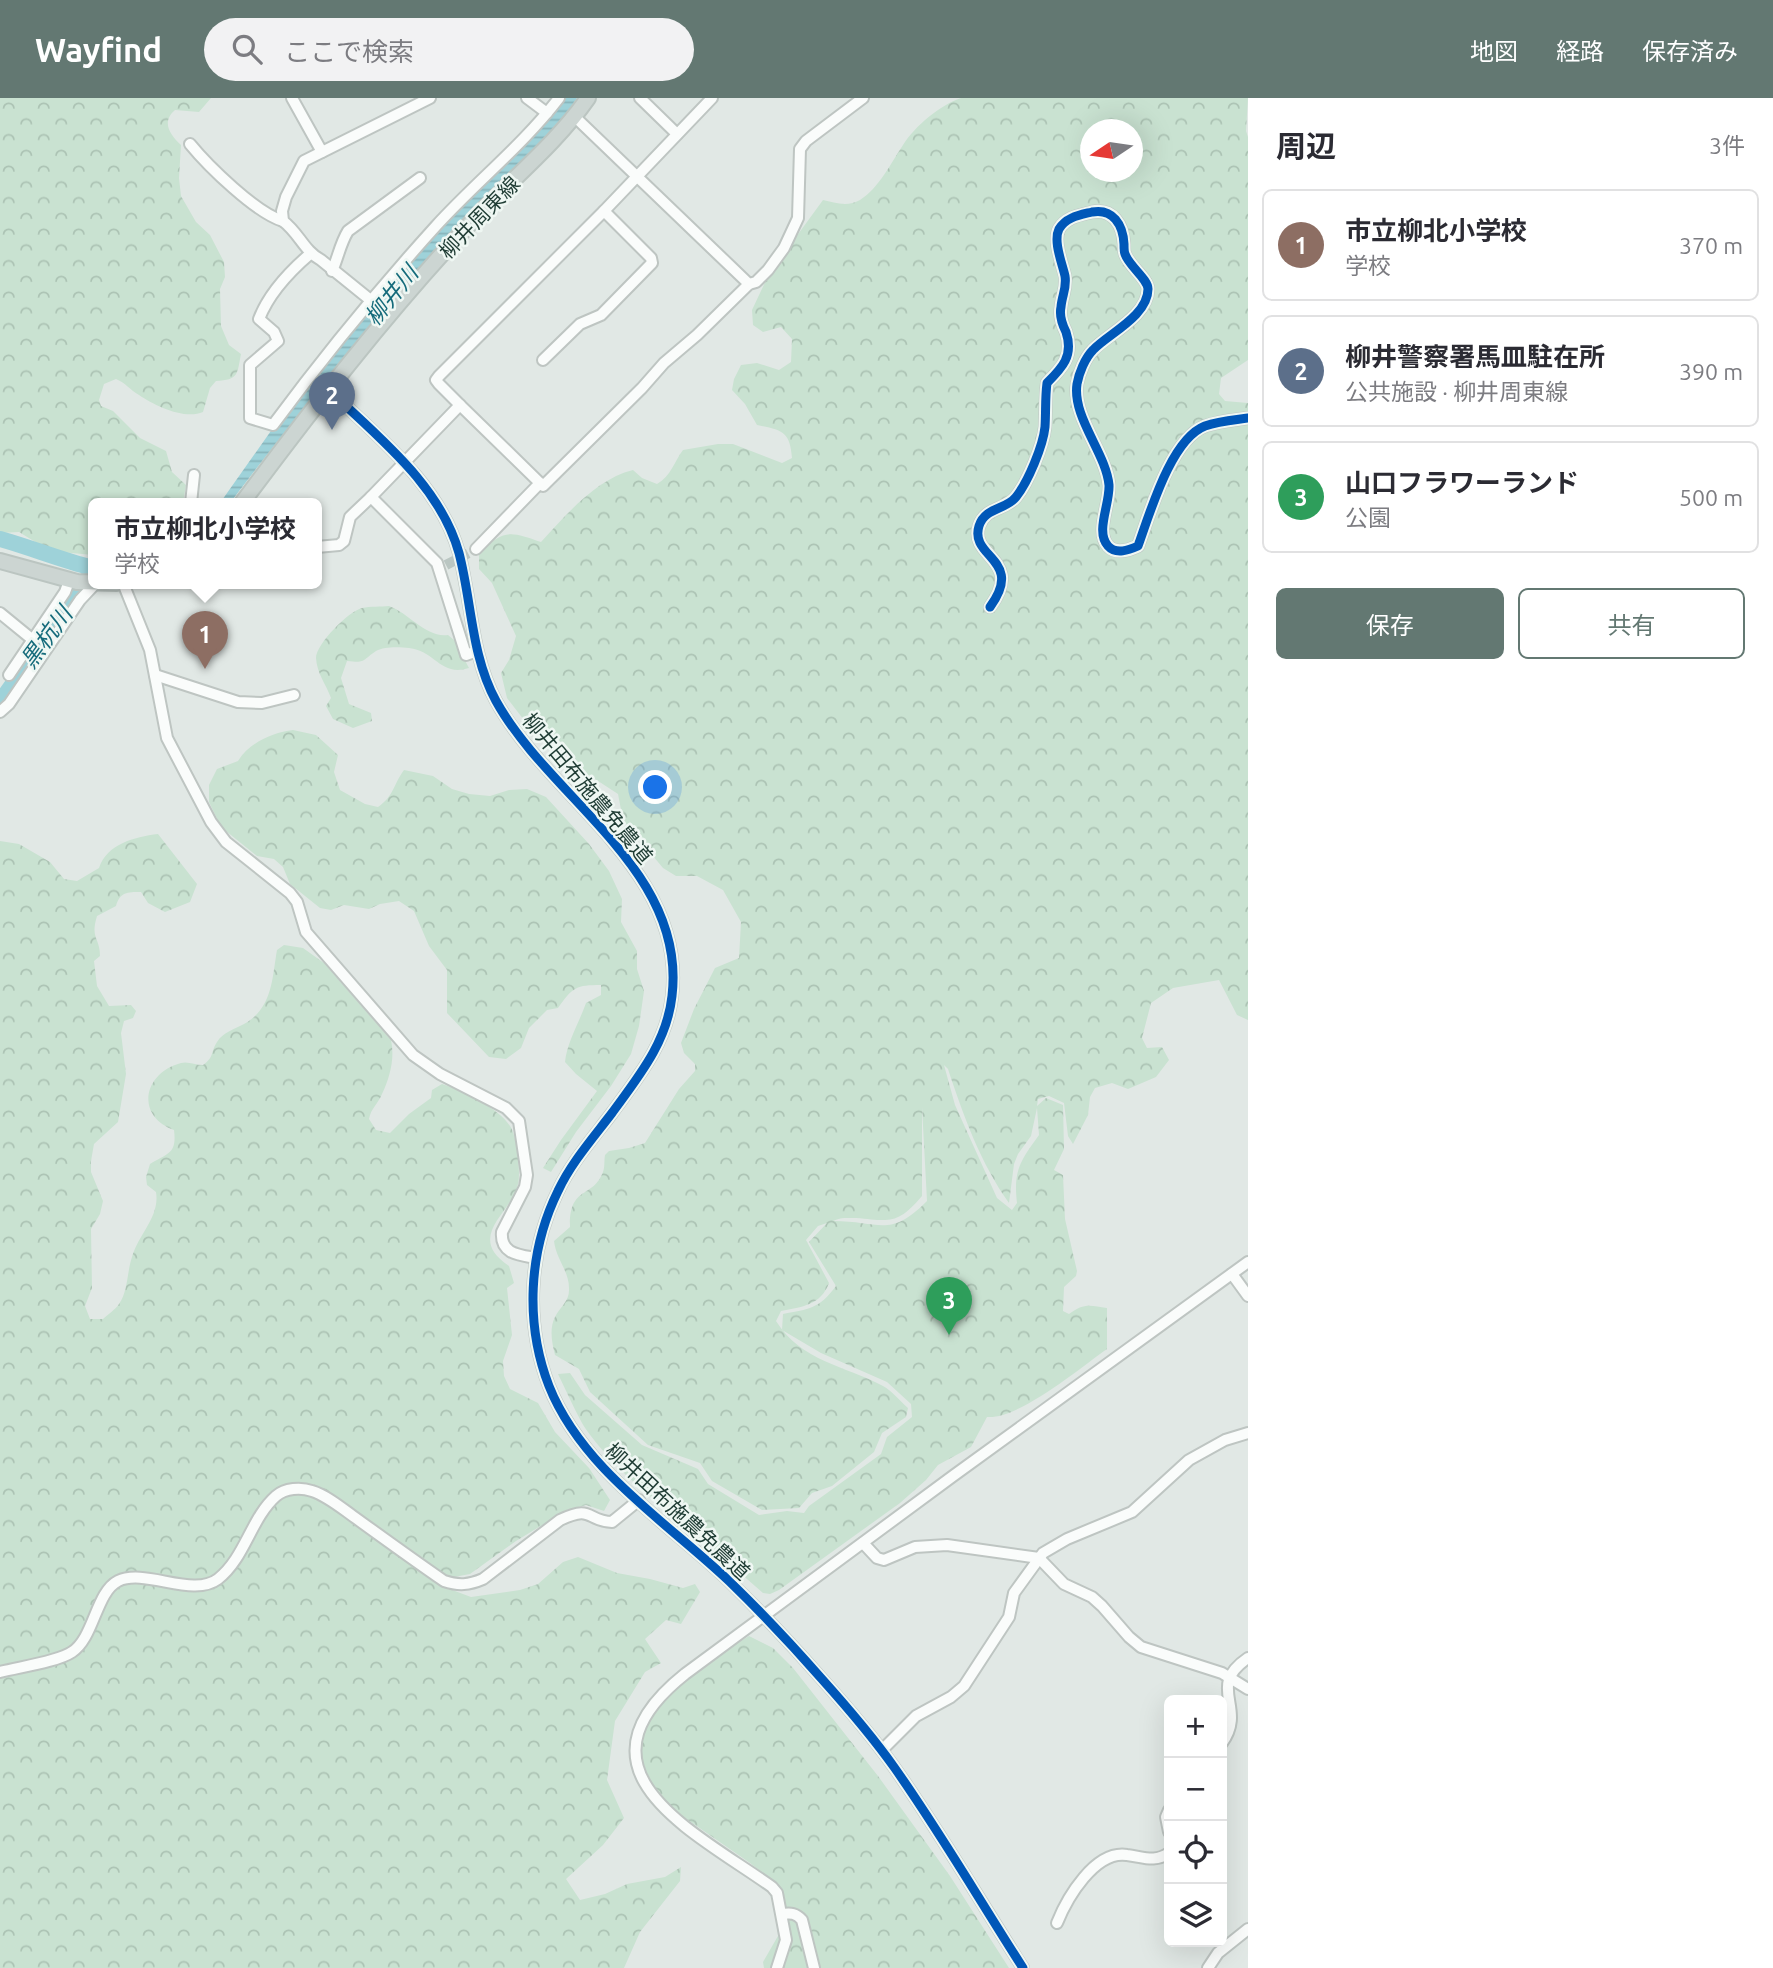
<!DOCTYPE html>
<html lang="ja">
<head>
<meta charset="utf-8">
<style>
  body { margin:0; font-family:Ubuntu,"Noto Sans JP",sans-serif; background:#f2f2f3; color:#2b2b33 }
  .controls { position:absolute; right:21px; bottom:21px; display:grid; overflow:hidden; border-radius:10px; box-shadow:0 7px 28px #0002 }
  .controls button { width:63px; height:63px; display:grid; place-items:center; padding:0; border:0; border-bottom:2px solid #e1e1e2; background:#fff; color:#2b2b33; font:35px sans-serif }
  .compass { position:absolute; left:1080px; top:21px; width:63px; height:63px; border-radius:50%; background:#fff; box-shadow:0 7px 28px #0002; rotate:257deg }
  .you { position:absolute; left:656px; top:690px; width:24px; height:24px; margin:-18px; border:5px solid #fff; border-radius:50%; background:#1a73e8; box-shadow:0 0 0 10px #1a73e833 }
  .badge { display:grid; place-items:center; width:46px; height:46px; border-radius:50%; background:#637872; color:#fff; font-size:23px; font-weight:700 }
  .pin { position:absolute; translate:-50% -58px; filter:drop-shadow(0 2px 4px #0008) }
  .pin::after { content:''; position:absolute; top:37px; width:24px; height:21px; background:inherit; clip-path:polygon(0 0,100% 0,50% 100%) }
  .popup { position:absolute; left:88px; top:400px; width:234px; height:91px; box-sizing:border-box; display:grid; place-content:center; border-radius:10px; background:#fff; filter:drop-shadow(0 2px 5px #0005); font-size:23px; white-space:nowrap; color:#7c7c81 }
  .popup b { font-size:26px; color:#2b2b33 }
  .popup::after { content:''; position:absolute; left:50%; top:100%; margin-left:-14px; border:14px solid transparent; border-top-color:#fff }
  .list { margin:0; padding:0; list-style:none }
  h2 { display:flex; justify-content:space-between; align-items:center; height:91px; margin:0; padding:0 28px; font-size:30px }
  h2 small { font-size:23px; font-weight:400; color:#7c7c81 }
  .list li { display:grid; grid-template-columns:46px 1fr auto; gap:21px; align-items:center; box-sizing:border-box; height:112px; margin:0 14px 14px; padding:0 14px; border:2px solid #e1e1e2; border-radius:10px }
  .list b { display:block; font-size:26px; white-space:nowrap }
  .list p { margin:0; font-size:23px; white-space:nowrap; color:#7c7c81 }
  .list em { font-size:23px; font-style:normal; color:#7c7c81 }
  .actions { display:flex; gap:14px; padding:21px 28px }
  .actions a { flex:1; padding:16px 0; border:2px solid #637872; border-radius:10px; text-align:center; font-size:24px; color:#637872 }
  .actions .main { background:#637872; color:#fff }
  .icon { flex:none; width:38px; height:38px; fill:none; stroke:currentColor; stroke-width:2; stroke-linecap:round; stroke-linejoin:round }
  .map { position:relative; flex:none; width:1248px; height:1870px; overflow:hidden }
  header { display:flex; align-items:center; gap:42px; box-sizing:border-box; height:98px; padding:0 35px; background:#637872; color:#fff }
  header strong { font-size:33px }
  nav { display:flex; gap:38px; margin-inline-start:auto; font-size:24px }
  .search { width:490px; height:63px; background:#f2f2f3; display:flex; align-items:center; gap:18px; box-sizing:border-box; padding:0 24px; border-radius:38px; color:#7c7c81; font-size:26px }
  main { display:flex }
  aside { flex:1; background:#fff }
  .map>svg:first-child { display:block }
</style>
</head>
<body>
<header>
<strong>Wayfind</strong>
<div class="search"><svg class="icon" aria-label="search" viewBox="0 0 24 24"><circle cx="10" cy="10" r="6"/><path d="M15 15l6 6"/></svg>ここで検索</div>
<nav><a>地図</a><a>経路</a><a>保存済み</a></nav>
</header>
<main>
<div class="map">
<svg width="1248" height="1870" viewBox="0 0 1248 1870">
  <defs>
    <pattern id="forest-crowns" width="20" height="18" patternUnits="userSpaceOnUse" patternTransform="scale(1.75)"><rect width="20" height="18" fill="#c9e2d1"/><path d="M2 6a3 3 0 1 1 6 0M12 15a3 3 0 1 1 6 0" fill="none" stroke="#acc3b4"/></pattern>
    <pattern id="water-rules" width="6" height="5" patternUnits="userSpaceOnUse" patternTransform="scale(1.75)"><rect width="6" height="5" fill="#9ed2d9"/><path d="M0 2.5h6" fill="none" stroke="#88b5bb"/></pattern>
  </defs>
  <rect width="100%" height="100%" fill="#e1e8e5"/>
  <g fill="url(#forest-crowns)" fill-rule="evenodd">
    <path d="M0 0H211L199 14 175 12C161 24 170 37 181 47L179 80 181 98 196 124 210 137 224 164 225 179 220 191 221 228 229 247 241 256C237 276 239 282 216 283L210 290 203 314C185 322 155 308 139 297 130 292 126 285 116 281L104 286 99 302 101 308 113 313 140 340 166 353 172 374 186 387 183 405H93V457L50 453 19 434 0 435Z"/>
    <path d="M961 0H1248L1246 33 1248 39V262L1221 280 1219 296 1225 303 1248 305V922L1237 917 1219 882 1173 890 1151 905 1142 940 1147 950 1162 949 1169 962 1156 979 1128 991 1112 985 1095 990 1090 999 1088 1017 1073 1046 1068 1038 1064 1005 1049 998 1038 1001 1037 1008 1046 1000 1063 1007 1064 1051 1054 1072 1063 1077 1065 1121 1077 1173 1076 1178 1064 1189 1063 1213 1069 1216C1083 1205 1090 1207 1107 1210V1251C1080 1270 1018 1322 987 1319L971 1349 938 1367 926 1382 900 1405 779 1492 770 1496 763 1495 692 1433 688 1422C655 1409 600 1355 582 1325 573 1309 566 1292 558 1276L570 1275 585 1297 642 1347 698 1371 708 1386 759 1417 787 1413 804 1415 809 1408 881 1356 887 1339 912 1319 911 1306 887 1284 821 1255 782 1232 783 1216C809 1211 819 1211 836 1188L809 1144 827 1125 818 1128 806 1142 829 1185C821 1207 802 1209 781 1213L776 1223C802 1264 844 1267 883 1288 892 1293 900 1303 908 1310L906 1319 882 1335 874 1354 832 1388 812 1395 799 1410 762 1412 712 1383 700 1365 648 1347 590 1294 579 1271 555 1257C552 1245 549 1231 555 1219 560 1209 570 1203 569 1190 569 1173 556 1161 554 1143L570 1129C569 1087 593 1101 603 1074 605 1069 604 1062 605 1057L609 1053 629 1050 645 1045 679 991 695 973V966L684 955 681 945 694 911 715 870 739 860 741 824 723 792 697 778H676L663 770 623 722 618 696 595 681 577 673 562 645 541 626H527L507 600 501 575 509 562 516 538 492 485 479 471V455C504 431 510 433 541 444 566 417 596 381 633 372L642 380 657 386C671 378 674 364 683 352L718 346H733L782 365 792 360C790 333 782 332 757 327L745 306 732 292 734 281 741 267 757 265 779 272 791 264 792 241 781 229 763 234 753 227 752 212 769 176 823 102C835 105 848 109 860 102 879 90 891 65 903 47 915 28 940 7 961 0ZM1090 32H1132V74H1090ZM944 967 948 971C963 1017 981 1066 1009 1105L1014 1066 1018 1056 1031 1038 1037 1010 1039 1037C1021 1062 1013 1072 1017 1105L1012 1112 997 1100 955 1007ZM922 1009 927 1103C889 1141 881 1123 833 1123 841 1119 847 1120 856 1120 891 1123 897 1127 922 1098Z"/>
    <path d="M389 508C409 515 426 540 448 537L454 542 469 570C440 579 436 553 409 550 400 549 385 548 376 553 361 563 367 565 347 563L341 580 349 606 371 615 372 623 353 630 333 621 326 608 331 600C326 586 317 576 316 560 316 546 349 513 362 510 370 508 381 509 389 508Z"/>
    <path d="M293 632 316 637 338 657 334 674 340 692 365 706 378 709C394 698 393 687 404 672L433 678 452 691 469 696 490 698 509 692 527 691 546 699 589 746 609 773 622 801 621 824 637 853V871L644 893 639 928 631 956 611 988 576 1034 551 1074 543 1070 561 1042 597 993 576 976 565 964C567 944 579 925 586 905L601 897V887C576 887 573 889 558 910L547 912 529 930 521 950 506 961 489 959 447 915V872L429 848 414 813 399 803 380 806 369 811 344 807 331 812 320 810 290 786 283 769 274 761 257 758 221 729 209 704V687L217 671 238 663C249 645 273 634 293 632Z"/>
    <path d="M158 736 197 786 190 804 165 814 148 805 141 794C127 794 120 794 116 808L97 818C90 841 100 839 100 858L94 863 97 888 109 908 131 907 136 913 133 920 124 923 121 935 126 976 118 1024 94 1046 91 1063V1074L103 1103 100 1116 91 1131 92 1190 85 1208 90 1221H103C108 1216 115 1212 119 1206 128 1194 127 1173 132 1159 139 1135 160 1119 156 1094L147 1087 146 1079 150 1066C168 1055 177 1056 174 1032 135 1018 143 975 181 965 188 963 195 967 203 967 215 958 210 955 217 944 223 934 235 931 244 926 273 910 272 880 277 852L284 847 303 850 324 865 391 942C395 960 390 979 382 996 378 1006 371 1010 369 1021L376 1032 390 1035 409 1016 431 1000 432 992 442 986C461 992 499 1010 510 1028 517 1038 521 1074 518 1086 513 1114 464 1138 509 1168L514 1185 507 1190 512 1237 503 1263 504 1278 510 1291 538 1305 555 1334 589 1370 610 1402 604 1413 586 1407 567 1412 516 1443 470 1476 454 1479 447 1490 471 1499 520 1492 538 1486 563 1464 578 1459 617 1475 650 1481 683 1490 695 1486 700 1494 681 1526 666 1522 645 1541 661 1565 645 1574 615 1623 607 1682 624 1720 603 1747 566 1781 580 1802 605 1796 627 1786 665 1779 681 1769 680 1783 640 1834 624 1870H0V743L19 746 50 764 64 781 77 783 99 770C107 746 134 739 158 736Z"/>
    <path d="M749 1538 773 1550 793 1570 878 1678 950 1778 1009 1870H764L763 1864 778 1838 775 1803 779 1788 750 1765 675 1713 657 1697 642 1663V1645L647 1621 671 1594 718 1557Z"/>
  </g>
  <path fill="url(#water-rules)" d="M563 0H577C550 42 508 72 475 109 390 204 307 303 230 405H220L273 330 341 245 439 131Z"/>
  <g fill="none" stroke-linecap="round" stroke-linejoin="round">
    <g stroke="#9ed2d9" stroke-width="16">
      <path d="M0 441C32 450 61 462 93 470"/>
      <path d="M0 604 93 473"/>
    </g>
    <path stroke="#bac6c2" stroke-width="10" stroke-dasharray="10 5" stroke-linecap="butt" d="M446 467 476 451"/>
    <defs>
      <g id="minor">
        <path d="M292 0 322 54"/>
        <path d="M527 0 547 15"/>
        <path d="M640 0 677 36"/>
        <path d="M575 19 749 186"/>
        <path d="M190 46C208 68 256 115 283 123"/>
        <path d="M310 156C289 174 269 195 259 221L274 234 278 243 250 267V320L273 327C324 258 379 191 436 128 476 84 523 47 559 0"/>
        <path d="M332 173C338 160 340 146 348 133L420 80"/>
        <path d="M389 217 321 162C304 153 299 135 283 123L282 113 286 99 304 63 430 0"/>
        <path d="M543 262 580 226 601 217 652 165 651 160 604 113"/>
        <path d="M330 293C379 340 440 387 459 455 472 505 471 557 496 603 550 701 687 772 672 898 667 944 639 978 612 1015 593 1040 571 1065 558 1093 528 1154 525 1226 549 1288 582 1371 667 1424 729 1483 761 1514 792 1547 821 1580 847 1609 872 1638 894 1669 940 1734 980 1803 1023 1870"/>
        <path d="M460 307 543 388 642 290 664 265 697 237 749 186 756 184 768 172 784 150 798 120 800 51 806 43 863 0"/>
        <path d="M191 405 194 377"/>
        <path d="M317 449 339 447 344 443 350 419 371 399"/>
        <path d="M476 451 540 385"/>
        <path d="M123 485 150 552 167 640 211 724 226 744 290 795 297 804 306 834 413 957 440 976 506 1010 519 1023 527 1077 525 1089 502 1134C500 1156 519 1157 536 1160"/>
        <path d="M990 509C1025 461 969 460 979 428 985 409 1006 412 1016 399 1028 384 1043 348 1045 329 1046 314 1045 300 1047 285 1062 270 1074 258 1066 234 1062 226 1059 218 1061 209 1062 197 1067 190 1065 178 1062 165 1053 143 1059 131 1066 119 1080 117 1092 114 1113 110 1123 127 1124 146 1124 148 1124 154 1125 156 1129 168 1148 181 1148 191 1148 218 1108 236 1093 252 1085 260 1079 275 1077 286 1072 319 1106 355 1109 387 1110 406 1095 434 1108 448 1116 457 1129 452 1138 448 1150 415 1171 341 1205 328 1219 323 1234 322 1248 320"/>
        <path d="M0 515 33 542"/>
        <path d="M477 553 466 557 437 465 371 399 460 307 439 286 436 282 439 278 604 113 712 0"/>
        <path d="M9 577 65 494 69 483"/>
        <path d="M155 577 238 604 262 605 294 597"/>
        <path d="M0 614 9 606 80 502 95 486"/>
        <path d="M1232 1176 1248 1198"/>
        <path d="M863 1445 877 1460 884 1462 915 1449 947 1447 1039 1460 1064 1486 1092 1499 1102 1508 1129 1539 1141 1549 1222 1575 1248 1591"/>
        <path d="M0 1574C19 1569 57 1564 72 1554 94 1540 96 1494 118 1483 145 1470 193 1500 218 1481 245 1460 251 1420 276 1398 285 1390 301 1389 312 1393 328 1398 344 1412 357 1421 386 1442 415 1463 444 1483 459 1488 469 1487 483 1481L560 1422C593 1406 586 1423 612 1424L639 1402"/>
        <path d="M1222 1645C1248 1609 1205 1589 1248 1560"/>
        <path d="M882 1652 916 1618 951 1599 964 1588 1009 1519 1014 1495 1043 1455 1067 1441 1132 1414 1189 1362 1225 1342 1248 1335"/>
        <path d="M1169 1712 1166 1719 1169 1734"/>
        <path d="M782 1816C791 1815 796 1815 802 1822L814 1870"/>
        <path d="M1057 1825C1067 1800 1095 1752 1127 1757 1144 1759 1154 1765 1169 1755"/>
        <path d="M777 1870 786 1842 777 1795 772 1789C695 1734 563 1673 685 1576L953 1378 1248 1164"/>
        <path d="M1208 1870 1218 1855 1248 1831"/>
      </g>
      <g id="major">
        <path d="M242 405C312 311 384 218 464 132 504 87 553 50 588 0"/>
        <path d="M0 463 77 484 117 485"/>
      </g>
    </defs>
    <use href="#minor" stroke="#bec5c2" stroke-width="14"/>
    <use href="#major" stroke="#bbc5c1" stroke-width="18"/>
    <use href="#minor" stroke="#fafcfb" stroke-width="10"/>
    <use href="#major" stroke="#ccd5d2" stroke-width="14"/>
    <defs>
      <g id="cycleway">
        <path d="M330 293C379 340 440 387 459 455 472 505 471 557 496 603 550 701 687 772 672 898 667 944 639 978 612 1015 593 1040 571 1065 558 1093 528 1154 525 1226 549 1288 582 1371 667 1424 729 1483 761 1514 792 1547 821 1580 847 1609 872 1638 894 1669 940 1734 980 1803 1023 1870"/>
        <path d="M990 509C1025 461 969 460 979 428 985 409 1006 412 1016 399 1028 384 1043 348 1045 329 1046 314 1045 300 1047 285 1062 270 1074 258 1066 234 1062 226 1059 218 1061 209 1062 197 1067 190 1065 178 1062 165 1053 143 1059 131 1066 119 1080 117 1092 114 1113 110 1123 127 1124 146 1124 148 1124 154 1125 156 1129 168 1148 181 1148 191 1148 218 1108 236 1093 252 1085 260 1079 275 1077 286 1072 319 1106 355 1109 387 1110 406 1095 434 1108 448 1116 457 1129 452 1138 448 1150 415 1171 341 1205 328 1219 323 1234 322 1248 320"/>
      </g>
    </defs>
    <use href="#cycleway" stroke="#eff7f3" stroke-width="13"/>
    <use href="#cycleway" stroke="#0057b8" stroke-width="9"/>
  </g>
  <g text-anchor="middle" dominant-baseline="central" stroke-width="5" stroke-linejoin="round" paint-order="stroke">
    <g font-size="21" fill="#1f3c34" stroke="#eff7f3">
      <text transform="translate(479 119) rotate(-46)">柳井周東線</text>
      <text transform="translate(588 690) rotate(50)">柳井田布施農免農道</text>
      <text transform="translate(678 1413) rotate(43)">柳井田布施農免農道</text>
    </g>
    <g font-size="23" font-style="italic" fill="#156b7b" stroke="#eff7f3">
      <text transform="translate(391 197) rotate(-51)">柳井川</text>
      <text transform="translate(46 539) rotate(-54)">黒杭川</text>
    </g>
  </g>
</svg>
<div class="controls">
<button>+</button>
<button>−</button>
<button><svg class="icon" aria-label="locate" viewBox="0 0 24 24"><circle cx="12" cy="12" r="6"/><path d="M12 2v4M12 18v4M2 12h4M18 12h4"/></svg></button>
<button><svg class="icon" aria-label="layers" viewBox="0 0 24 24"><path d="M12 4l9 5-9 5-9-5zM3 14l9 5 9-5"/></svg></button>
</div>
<svg class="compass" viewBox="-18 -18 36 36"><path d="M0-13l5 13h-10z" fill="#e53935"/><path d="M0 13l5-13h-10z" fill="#7c7c81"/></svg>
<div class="you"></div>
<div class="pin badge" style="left:205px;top:571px;background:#8d6e63">1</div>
<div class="popup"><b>市立柳北小学校</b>学校</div>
<div class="pin badge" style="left:332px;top:332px;background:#5c6f8a">2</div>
<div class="pin badge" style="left:949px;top:1237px;background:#2e9e5b">3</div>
</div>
<aside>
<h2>周辺<small>3件</small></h2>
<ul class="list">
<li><span class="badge" style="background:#8d6e63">1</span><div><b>市立柳北小学校</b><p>学校</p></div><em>370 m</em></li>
<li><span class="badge" style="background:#5c6f8a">2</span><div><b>柳井警察署馬皿駐在所</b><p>公共施設 · 柳井周東線</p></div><em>390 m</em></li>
<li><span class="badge" style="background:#2e9e5b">3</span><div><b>山口フラワーランド</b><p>公園</p></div><em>500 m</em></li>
</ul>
<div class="actions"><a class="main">保存</a><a>共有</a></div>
</aside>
</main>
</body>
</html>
